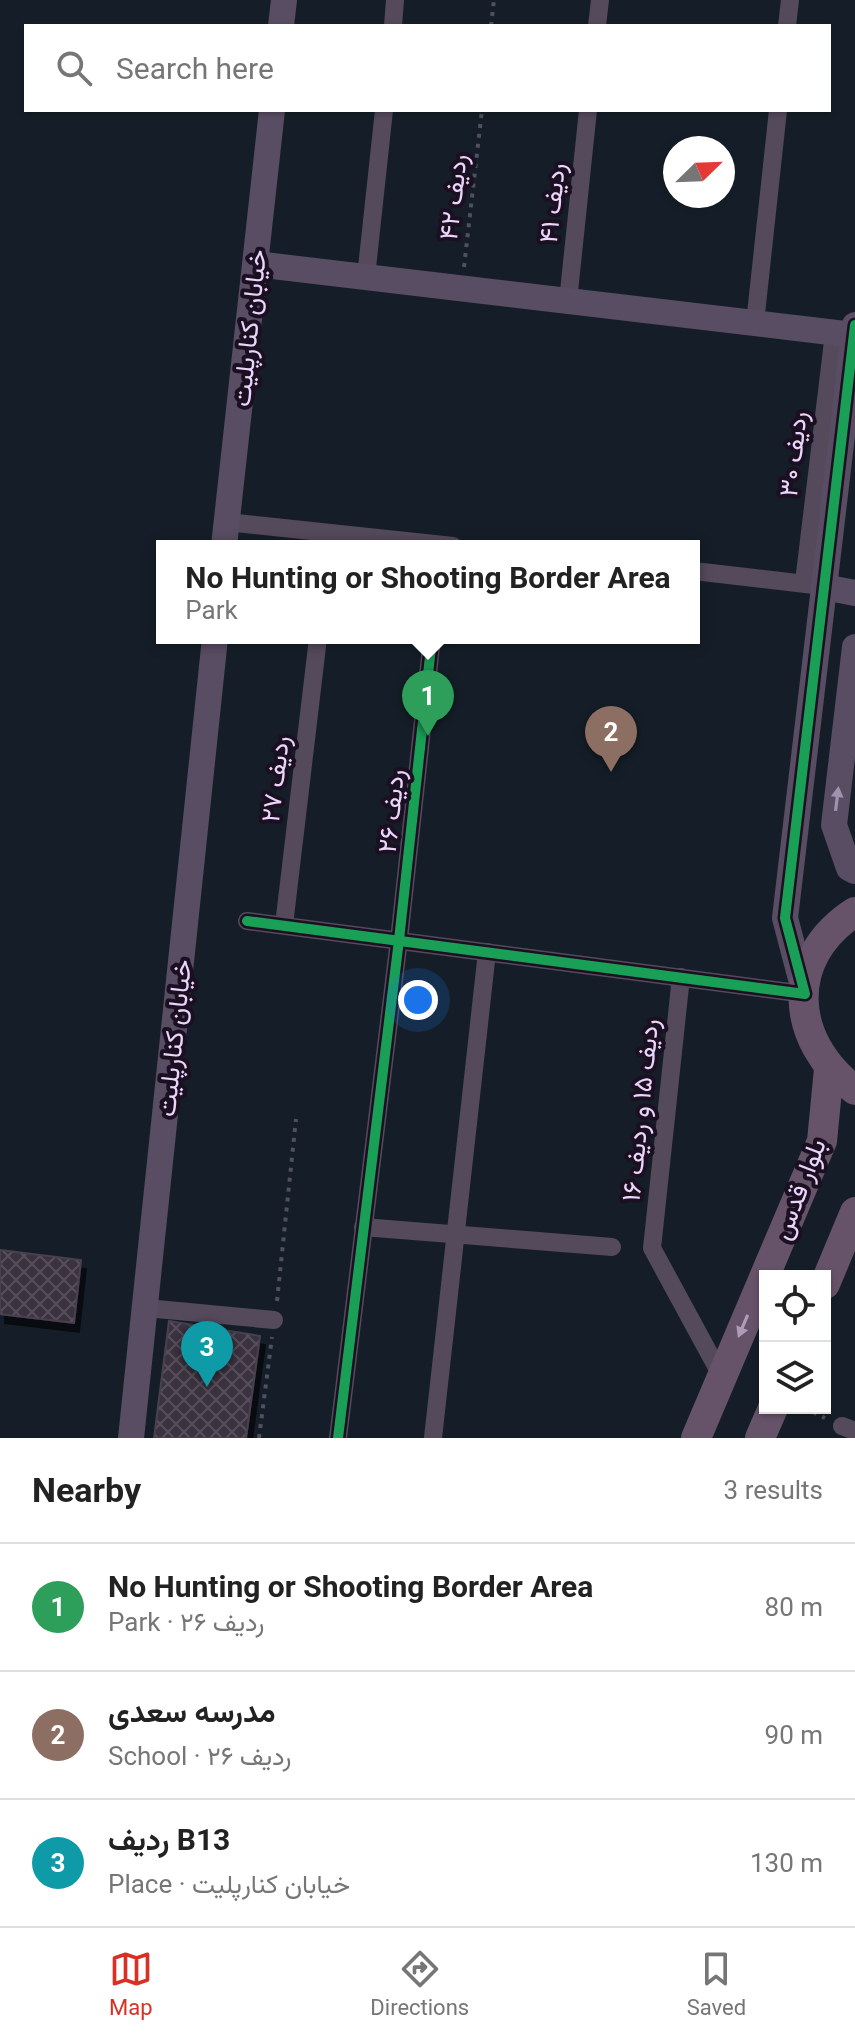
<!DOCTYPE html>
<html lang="en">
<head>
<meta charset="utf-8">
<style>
  body { margin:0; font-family:Roboto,Vazirmatn,sans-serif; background:#f2f2f2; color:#222 }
  .controls { position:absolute; right:24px; bottom:24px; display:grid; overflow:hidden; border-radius:0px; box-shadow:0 2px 6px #0004 }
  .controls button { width:72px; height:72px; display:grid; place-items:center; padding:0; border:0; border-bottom:2px solid #e0e0e0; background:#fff; color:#222; font:40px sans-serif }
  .compass { position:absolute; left:663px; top:136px; width:72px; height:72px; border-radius:50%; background:#fff; box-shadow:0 2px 6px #0004; rotate:67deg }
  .you { position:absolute; left:418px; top:1000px; width:28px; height:28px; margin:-20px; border:6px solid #fff; border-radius:50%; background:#1a73e8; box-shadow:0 0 0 12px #1a73e833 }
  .badge { display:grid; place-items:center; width:52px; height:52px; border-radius:50%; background:#d93025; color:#fff; font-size:26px; font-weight:700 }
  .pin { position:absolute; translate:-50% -66px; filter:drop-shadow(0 2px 4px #0008) }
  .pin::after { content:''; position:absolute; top:42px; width:28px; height:24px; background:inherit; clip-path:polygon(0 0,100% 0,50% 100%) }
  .popup { position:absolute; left:156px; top:540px; width:544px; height:104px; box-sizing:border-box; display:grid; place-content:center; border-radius:0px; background:#fff; filter:drop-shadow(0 2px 6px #0005); font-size:26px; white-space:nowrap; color:#767676 }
  .popup b { font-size:30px; color:#222 }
  .popup::after { content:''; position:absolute; left:50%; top:100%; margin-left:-16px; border:16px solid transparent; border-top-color:#fff }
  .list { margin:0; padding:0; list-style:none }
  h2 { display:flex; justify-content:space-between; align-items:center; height:104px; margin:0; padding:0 32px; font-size:34px }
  h2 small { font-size:26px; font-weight:400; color:#767676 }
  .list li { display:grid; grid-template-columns:52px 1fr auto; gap:24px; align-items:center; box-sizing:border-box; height:128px; padding:0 32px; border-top:2px solid #e0e0e0 }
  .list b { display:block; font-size:30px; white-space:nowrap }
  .list p { margin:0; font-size:26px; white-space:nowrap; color:#767676 }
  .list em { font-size:26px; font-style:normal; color:#767676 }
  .icon { flex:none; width:44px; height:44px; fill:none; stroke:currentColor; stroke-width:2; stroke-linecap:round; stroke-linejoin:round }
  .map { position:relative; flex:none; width:855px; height:1438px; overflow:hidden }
  .search { position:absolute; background:#fff; box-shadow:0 2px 6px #0004; left:24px; right:24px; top:24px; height:88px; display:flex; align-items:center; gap:20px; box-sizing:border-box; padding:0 28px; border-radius:0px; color:#767676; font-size:30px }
  .sheet { height:488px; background:#fff }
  nav { display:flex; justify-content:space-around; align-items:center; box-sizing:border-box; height:112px; border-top:2px solid #e0e0e0; background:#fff; font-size:22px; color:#767676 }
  nav a { display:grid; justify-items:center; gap:4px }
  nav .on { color:#d93025 }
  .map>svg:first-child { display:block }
</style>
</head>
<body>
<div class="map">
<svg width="855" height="1438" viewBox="0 0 855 1438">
  <defs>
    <pattern id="building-cross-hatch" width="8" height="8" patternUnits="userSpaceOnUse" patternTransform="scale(2)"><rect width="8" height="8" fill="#3b323f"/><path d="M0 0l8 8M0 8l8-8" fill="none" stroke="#584f5c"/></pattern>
    <filter id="shadow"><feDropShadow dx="5" dy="9" stdDeviation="0" flood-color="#0009"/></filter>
  </defs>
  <rect width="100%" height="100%" fill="#1a141d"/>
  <path fill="#151e28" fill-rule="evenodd" d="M0 0H855V1438H0ZM26 26H829V110H26ZM675 148H723V196H675ZM162 546H694V638H162ZM765 1276H825V1408H765Z"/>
  <g fill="url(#building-cross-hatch)" stroke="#4a4050" stroke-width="2" filter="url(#shadow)">
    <path d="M0 1250 81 1260 74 1323 0 1314Z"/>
    <path d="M169 1321 260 1336 246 1438H154Z"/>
  </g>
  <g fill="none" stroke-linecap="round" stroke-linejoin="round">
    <g stroke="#50505f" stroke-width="4" stroke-dasharray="4 6" stroke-linecap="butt">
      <path d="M491 26 494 0"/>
      <path d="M464 267 482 110"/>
      <path d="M277 1301 296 1119"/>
      <path d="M804 1408 825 1418"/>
      <path d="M259 1438 272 1337"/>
    </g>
    <g stroke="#544a5c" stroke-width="18">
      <path d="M393 26 395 0"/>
      <path d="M597 26 600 0"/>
      <path d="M787 26 790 0"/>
      <path d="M366 277 384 110"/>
      <path d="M568 301 588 110"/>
      <path d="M755 323 778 110"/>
      <path d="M227 522 453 546"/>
      <path d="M694 571 814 585"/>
      <path d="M804 582 834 333"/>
      <path d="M247 921 805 994"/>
      <path d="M284 925 318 638"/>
      <path d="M681 977 652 1248 722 1377"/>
      <path d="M363 1227 612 1247"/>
      <path d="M146 1308 274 1320"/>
      <path d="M842 1426 855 1431"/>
      <path d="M338 1438 399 940 432 638"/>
      <path d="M433 1438 487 952"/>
    </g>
    <g stroke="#594d63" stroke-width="26">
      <path d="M281 26 284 0"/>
      <path d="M256 264 855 335"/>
      <path d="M224 546 272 110"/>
      <path d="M824 587 855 593"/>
      <path d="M855 647 834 825 849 868 855 871"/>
      <path d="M805 994 785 918 855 325"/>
      <path d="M131 1438 215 638"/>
    </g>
    <g stroke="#66536a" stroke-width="30">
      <path d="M855 912C783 958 790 1042 855 1090"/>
      <path d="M825 1284 855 1212"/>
      <path d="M696 1438 822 1141 829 1069"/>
      <path d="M760 1438 773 1408"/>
    </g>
    <defs>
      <g id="cycleway">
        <path d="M247 921 805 994 785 918 855 325"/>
        <path d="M338 1438 399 940 432 638"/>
      </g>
    </defs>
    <use href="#cycleway" stroke="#1b1021" stroke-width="15"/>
    <use href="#cycleway" stroke="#1a9f57" stroke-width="10"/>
  </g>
  <defs><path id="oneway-solid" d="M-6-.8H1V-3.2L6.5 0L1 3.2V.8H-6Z" transform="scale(2)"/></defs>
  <use fill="#a291ae" href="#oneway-solid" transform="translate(837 799) rotate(-83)"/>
  <use fill="#af9ab9" href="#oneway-solid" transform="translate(743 1326) rotate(113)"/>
  <g text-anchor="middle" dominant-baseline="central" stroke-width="8" stroke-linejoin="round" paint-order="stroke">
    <g font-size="26" fill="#ebd5fa" stroke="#1b1021">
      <text transform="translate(453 197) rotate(-83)">ردیف ۴۲</text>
      <text transform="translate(552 203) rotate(-84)">ردیف ۴۱</text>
      <text transform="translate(249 328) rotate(-84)">خیابان کنارپلیت</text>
      <text transform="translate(793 454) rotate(-83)">ردیف ۳۰</text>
      <text transform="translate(275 779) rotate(-83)">ردیف ۲۷</text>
      <text transform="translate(391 811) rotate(-84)">ردیف ۲۶</text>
      <text transform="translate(174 1038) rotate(-84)">خیابان کنارپلیت</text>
      <text transform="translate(640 1110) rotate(-84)">ردیف ۱۵ و ردیف ۱۶</text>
      <text transform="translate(799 1189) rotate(-69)">بلوار قدس</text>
    </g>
  </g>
</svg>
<div class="controls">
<button><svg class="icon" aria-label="locate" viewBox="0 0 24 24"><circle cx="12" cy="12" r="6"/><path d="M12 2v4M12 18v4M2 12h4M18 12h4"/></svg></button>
<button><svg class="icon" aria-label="layers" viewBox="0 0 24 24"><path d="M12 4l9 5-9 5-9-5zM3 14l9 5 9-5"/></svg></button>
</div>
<svg class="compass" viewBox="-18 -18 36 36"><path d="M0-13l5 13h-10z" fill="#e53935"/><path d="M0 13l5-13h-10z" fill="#767676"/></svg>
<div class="you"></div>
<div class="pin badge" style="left:428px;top:736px;background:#2e9e5b">1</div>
<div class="popup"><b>No Hunting or Shooting Border Area</b>Park</div>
<div class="pin badge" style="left:611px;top:772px;background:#8d6e63">2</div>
<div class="pin badge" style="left:207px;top:1387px;background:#0f9aa8">3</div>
<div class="search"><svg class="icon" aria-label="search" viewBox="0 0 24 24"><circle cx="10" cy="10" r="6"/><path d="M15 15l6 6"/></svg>Search here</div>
</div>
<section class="sheet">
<h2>Nearby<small>3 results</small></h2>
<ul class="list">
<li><span class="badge" style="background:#2e9e5b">1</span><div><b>No Hunting or Shooting Border Area</b><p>Park · ردیف ۲۶</p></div><em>80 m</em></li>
<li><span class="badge" style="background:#8d6e63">2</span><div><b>مدرسه سعدی</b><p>School · ردیف ۲۶</p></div><em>90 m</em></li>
<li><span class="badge" style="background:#0f9aa8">3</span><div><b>ردیف B13</b><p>Place · خیابان کنارپلیت</p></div><em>130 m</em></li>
</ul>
</section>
<nav>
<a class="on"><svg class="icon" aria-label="map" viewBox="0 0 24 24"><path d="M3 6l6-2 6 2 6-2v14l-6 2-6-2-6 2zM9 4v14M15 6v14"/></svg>Map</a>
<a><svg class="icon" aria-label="directions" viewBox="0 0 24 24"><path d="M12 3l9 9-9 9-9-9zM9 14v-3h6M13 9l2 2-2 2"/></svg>Directions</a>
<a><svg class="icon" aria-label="saved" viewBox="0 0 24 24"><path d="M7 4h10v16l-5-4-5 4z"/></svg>Saved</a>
</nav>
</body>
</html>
